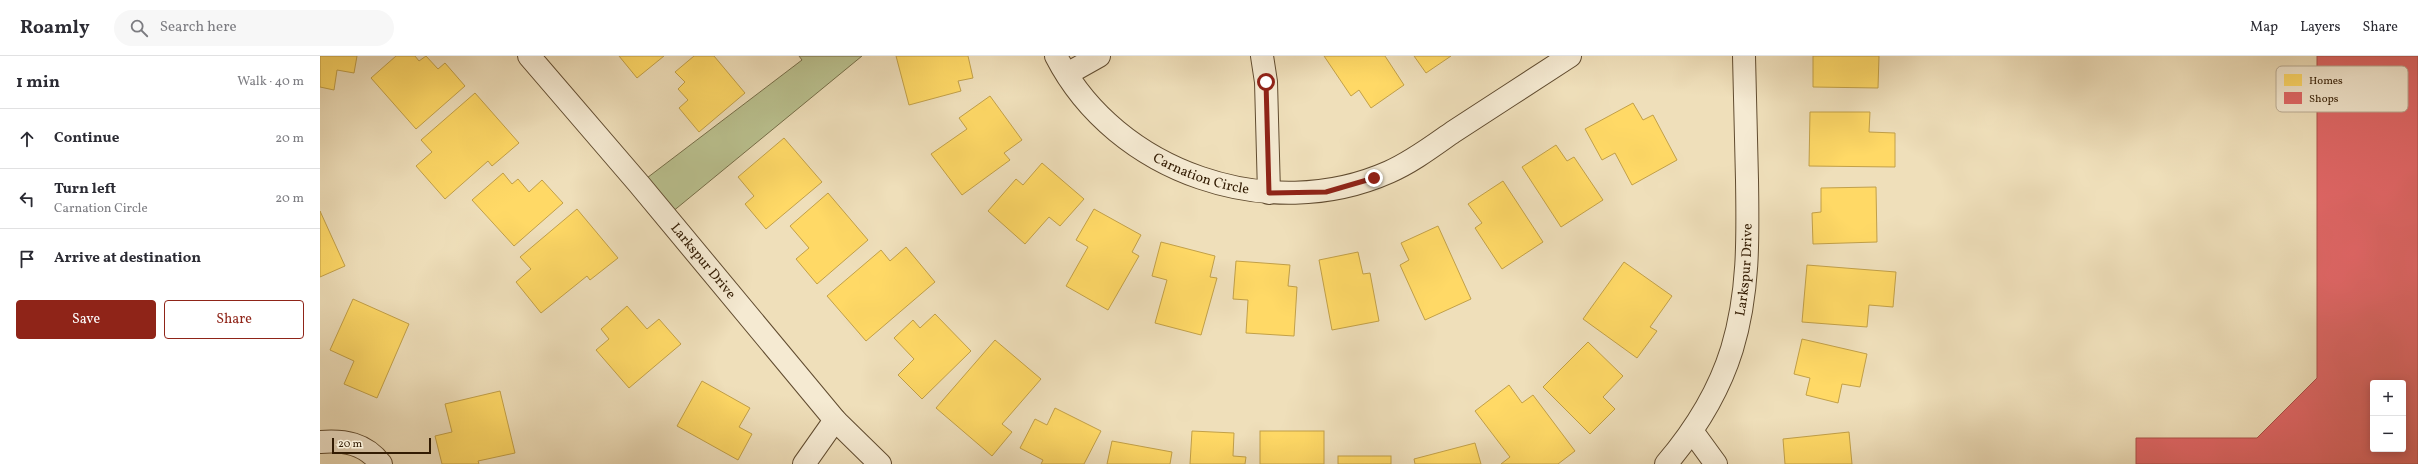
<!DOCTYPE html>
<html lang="en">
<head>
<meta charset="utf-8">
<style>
  body { margin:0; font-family:Vollkorn,serif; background:#f7f7f7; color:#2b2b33 }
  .controls { position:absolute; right:12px; bottom:12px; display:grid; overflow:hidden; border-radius:4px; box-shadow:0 2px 10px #0003 }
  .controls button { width:36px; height:36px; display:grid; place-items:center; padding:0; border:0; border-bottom:1px solid #e1e1e2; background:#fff; color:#2b2b33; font:20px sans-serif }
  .scale { position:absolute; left:12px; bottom:10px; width:99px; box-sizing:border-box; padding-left:4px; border:2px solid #321b02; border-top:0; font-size:11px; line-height:14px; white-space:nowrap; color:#321b02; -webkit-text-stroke:3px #f5ead2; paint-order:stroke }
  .stop { position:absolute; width:12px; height:12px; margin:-9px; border:3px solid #8f2418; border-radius:50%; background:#fff }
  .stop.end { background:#8f2418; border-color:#fff; box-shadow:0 1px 4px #0008 }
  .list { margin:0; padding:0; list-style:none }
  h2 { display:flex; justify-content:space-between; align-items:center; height:52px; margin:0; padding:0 16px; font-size:17px }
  h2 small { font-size:13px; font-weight:400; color:#7c7c81 }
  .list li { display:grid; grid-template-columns:26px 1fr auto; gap:12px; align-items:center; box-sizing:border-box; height:60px; padding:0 16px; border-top:1px solid #e1e1e2 }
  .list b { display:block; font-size:15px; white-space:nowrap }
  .list p { margin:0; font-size:13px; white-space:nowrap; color:#7c7c81 }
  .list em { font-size:13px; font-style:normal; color:#7c7c81 }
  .actions { display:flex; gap:8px; padding:12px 16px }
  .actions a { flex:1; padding:9px 0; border:1px solid #8f2418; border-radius:4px; text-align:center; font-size:14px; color:#8f2418 }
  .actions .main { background:#8f2418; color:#fff }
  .icon { flex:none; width:22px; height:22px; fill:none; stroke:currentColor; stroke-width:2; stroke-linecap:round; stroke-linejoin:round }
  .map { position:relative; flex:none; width:2098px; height:408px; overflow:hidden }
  header { display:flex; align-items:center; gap:24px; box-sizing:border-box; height:56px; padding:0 20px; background:#fff; border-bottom:1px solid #e1e1e2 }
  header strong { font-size:19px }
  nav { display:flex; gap:22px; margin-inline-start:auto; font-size:14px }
  .search { width:280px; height:36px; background:#f7f7f7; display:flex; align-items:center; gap:10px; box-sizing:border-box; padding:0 14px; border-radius:22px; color:#7c7c81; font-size:15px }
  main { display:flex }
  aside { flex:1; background:#fff }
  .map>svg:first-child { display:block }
</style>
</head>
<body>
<header>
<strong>Roamly</strong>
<div class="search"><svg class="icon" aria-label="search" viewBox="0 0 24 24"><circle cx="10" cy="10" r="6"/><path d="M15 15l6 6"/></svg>Search here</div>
<nav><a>Map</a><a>Layers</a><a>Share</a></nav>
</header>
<main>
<aside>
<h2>1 min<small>Walk · 40 m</small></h2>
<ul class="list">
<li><svg class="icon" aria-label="ahead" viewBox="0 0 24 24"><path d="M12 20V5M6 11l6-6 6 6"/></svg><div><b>Continue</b></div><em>20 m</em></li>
<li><svg class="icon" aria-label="left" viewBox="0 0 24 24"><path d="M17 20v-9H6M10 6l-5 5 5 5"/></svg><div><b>Turn left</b><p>Carnation Circle</p></div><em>20 m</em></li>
<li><svg class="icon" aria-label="arrive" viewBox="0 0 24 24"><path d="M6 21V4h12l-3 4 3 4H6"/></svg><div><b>Arrive at destination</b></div></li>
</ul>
<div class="actions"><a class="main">Save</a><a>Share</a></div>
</aside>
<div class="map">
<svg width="2098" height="408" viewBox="0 0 2098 408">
  <rect width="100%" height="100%" fill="#efdfba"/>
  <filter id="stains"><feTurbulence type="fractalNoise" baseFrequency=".005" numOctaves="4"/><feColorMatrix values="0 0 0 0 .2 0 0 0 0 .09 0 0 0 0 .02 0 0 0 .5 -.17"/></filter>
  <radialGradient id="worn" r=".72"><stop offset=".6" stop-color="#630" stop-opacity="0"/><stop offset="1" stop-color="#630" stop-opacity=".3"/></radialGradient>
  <path fill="#bac18f" stroke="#766e48" d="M479 0H542L346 161 319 128 482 4Z"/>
  <g fill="#ffd966" stroke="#c2a048">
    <path d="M0 0H37L34 17 17 14 14 34 0 31Z"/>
    <path d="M76 0H95L99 5 106 0 118 13 125 7 145 30 96 73 51 22Z"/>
    <path d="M299 0H344L317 22Z"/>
    <path d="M374 0H394L425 37 379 76 359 52 368 44 358 33 365 26 355 16Z"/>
    <path d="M576 0H648L653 22 638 25 641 35 589 49Z"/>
    <path d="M1004 0H1065L1084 29 1051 52 1039 34 1031 40Z"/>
    <path d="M1094 0H1131L1106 17Z"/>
    <path d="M1493 0H1559L1558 32 1493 31Z"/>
    <path d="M155 37 199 87 172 110 168 105 125 143 96 110 112 96 101 84Z"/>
    <path d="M670 40 702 84 684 97 690 104 642 139 611 98 647 73 639 62Z"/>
    <path d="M1313 47 1323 64 1333 59 1357 104 1312 129 1295 97 1282 104 1265 73Z"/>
    <path d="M1490 56H1550L1549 76 1575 77V111L1489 110Z"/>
    <path d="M464 82 502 126 446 173 425 148 434 140 418 121Z"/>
    <path d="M1236 89 1247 105 1254 101 1283 144 1241 171 1202 111Z"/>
    <path d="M722 107 764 143 740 170 729 161 705 188 668 155 696 123 703 129Z"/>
    <path d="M183 117 192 128 198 123 209 136 222 124 243 147 194 190 152 144Z"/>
    <path d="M1183 125 1223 186 1182 213 1155 172 1162 167 1148 148Z"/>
    <path d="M1556 131 1557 186 1493 188 1492 157 1501 156V132Z"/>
    <path d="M508 137 548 184 497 228 476 203 489 192 470 170Z"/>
    <path d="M257 153 298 202 270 224 267 220 221 257 196 226 211 213 200 201Z"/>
    <path d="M774 153 821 179 812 196 819 200 788 254 746 230 768 191 756 184Z"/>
    <path d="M0 155 25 210 0 221Z"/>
    <path d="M1118 170 1151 243 1105 264 1080 209 1089 204 1081 187Z"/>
    <path d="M841 186 895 200 890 221 897 222 881 279 835 267 847 224 832 220Z"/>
    <path d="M586 191 615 226 546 285 507 240 561 194 570 205Z"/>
    <path d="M1038 196 1043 218 1050 217 1059 265 1012 274 999 204Z"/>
    <path d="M916 205 970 209 968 230 977 231 974 280 926 277 928 244 913 243Z"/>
    <path d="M1304 206 1352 240 1330 271 1337 275 1317 302 1263 263Z"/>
    <path d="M1487 209 1576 216 1573 251 1549 249 1547 271 1482 266Z"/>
    <path d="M33 243 89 268 57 342 24 328 34 305 10 294Z"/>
    <path d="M307 250 327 273 339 263 361 288 309 332 276 294 289 283 281 273Z"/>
    <path d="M615 258 651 295 602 343 578 319 594 303 574 282 593 264 600 272Z"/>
    <path d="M1482 283 1547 298 1540 331 1522 328 1518 347 1486 339 1490 322 1474 318Z"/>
    <path d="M675 284 721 323 682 368 692 376 672 400 616 352Z"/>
    <path d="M1268 286 1303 320 1283 341 1295 353 1270 378 1223 331Z"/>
    <path d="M382 325 430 352 419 371 432 378 418 404 357 370Z"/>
    <path d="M1189 329 1202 347 1213 339 1255 395 1238 408H1181L1190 401 1155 355Z"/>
    <path d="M180 335 195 397 158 405 159 408H122L115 380 132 376 125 348Z"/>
    <path d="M735 352 781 375 764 408H721L723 404 700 392 715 363 727 369Z"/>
    <path d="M872 375 914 377 913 400 926 401 925 408H870Z"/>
    <rect x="940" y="375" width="64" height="33"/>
    <path d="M1529 376 1532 408H1465L1463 383Z"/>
    <path d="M792 385 852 396 850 408H787Z"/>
    <path d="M1155 387 1161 408H1095L1094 403Z"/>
    <rect x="1018" y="400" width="53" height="8"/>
  </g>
  <path fill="#e06666" stroke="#ac5048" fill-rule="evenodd" d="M1997 0H2098V408H1816V382H1937L1997 322ZM2053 327H2083V393H2053Z"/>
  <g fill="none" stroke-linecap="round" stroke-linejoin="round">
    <defs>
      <g id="minor">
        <path id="s1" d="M209 0 319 128 515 364 560 408"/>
        <path id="s2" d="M736 0C796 117 950 169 1069 116 1092 106 1113 90 1133 76 1172 51 1211 25 1250 0"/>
        <path d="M942 0 946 26 949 137"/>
        <path d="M747 18 779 0"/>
        <path d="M1372 375 1396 408"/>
        <path d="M0 386C24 384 45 387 61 408"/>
        <path d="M484 408 515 364"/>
        <path id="s3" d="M1346 408C1375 374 1399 335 1412 293 1429 237 1428 182 1427 124 1426 83 1425 41 1424 0"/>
      </g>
    </defs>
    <use href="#minor" stroke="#614c30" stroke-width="24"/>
    <use href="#minor" stroke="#f5ead2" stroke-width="22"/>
  </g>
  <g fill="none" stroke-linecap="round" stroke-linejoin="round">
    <path stroke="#8f2418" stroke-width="5" d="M946 26 949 137 1006 136 1054 122"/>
  </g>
  <g text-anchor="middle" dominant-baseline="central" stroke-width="4" stroke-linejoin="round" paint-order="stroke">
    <g font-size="14" fill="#321b02" stroke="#f5ead2">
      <text stroke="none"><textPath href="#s2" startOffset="193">Carnation Circle</textPath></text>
      <text stroke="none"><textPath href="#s1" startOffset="269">Larkspur Drive</textPath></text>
      <text stroke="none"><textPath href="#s3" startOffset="214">Larkspur Drive</textPath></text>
    </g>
  </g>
  <rect x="1956" y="10" width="132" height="46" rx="6" fill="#f5ead2" stroke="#baac94" stroke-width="1"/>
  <rect x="1964" y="18" width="18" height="12" fill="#ffd966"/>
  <rect x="1964" y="36" width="18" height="12" fill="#e06666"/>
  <g font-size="11" fill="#321b02">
    <text x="1989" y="28">Homes</text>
    <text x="1989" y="46">Shops</text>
  </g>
  <rect width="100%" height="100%" filter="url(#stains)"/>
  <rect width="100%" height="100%" fill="url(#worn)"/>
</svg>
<div class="controls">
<button>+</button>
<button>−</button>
</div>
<div class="scale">20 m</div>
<div class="stop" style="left:946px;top:26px"></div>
<div class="stop end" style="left:1054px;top:122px"></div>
</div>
</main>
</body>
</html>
